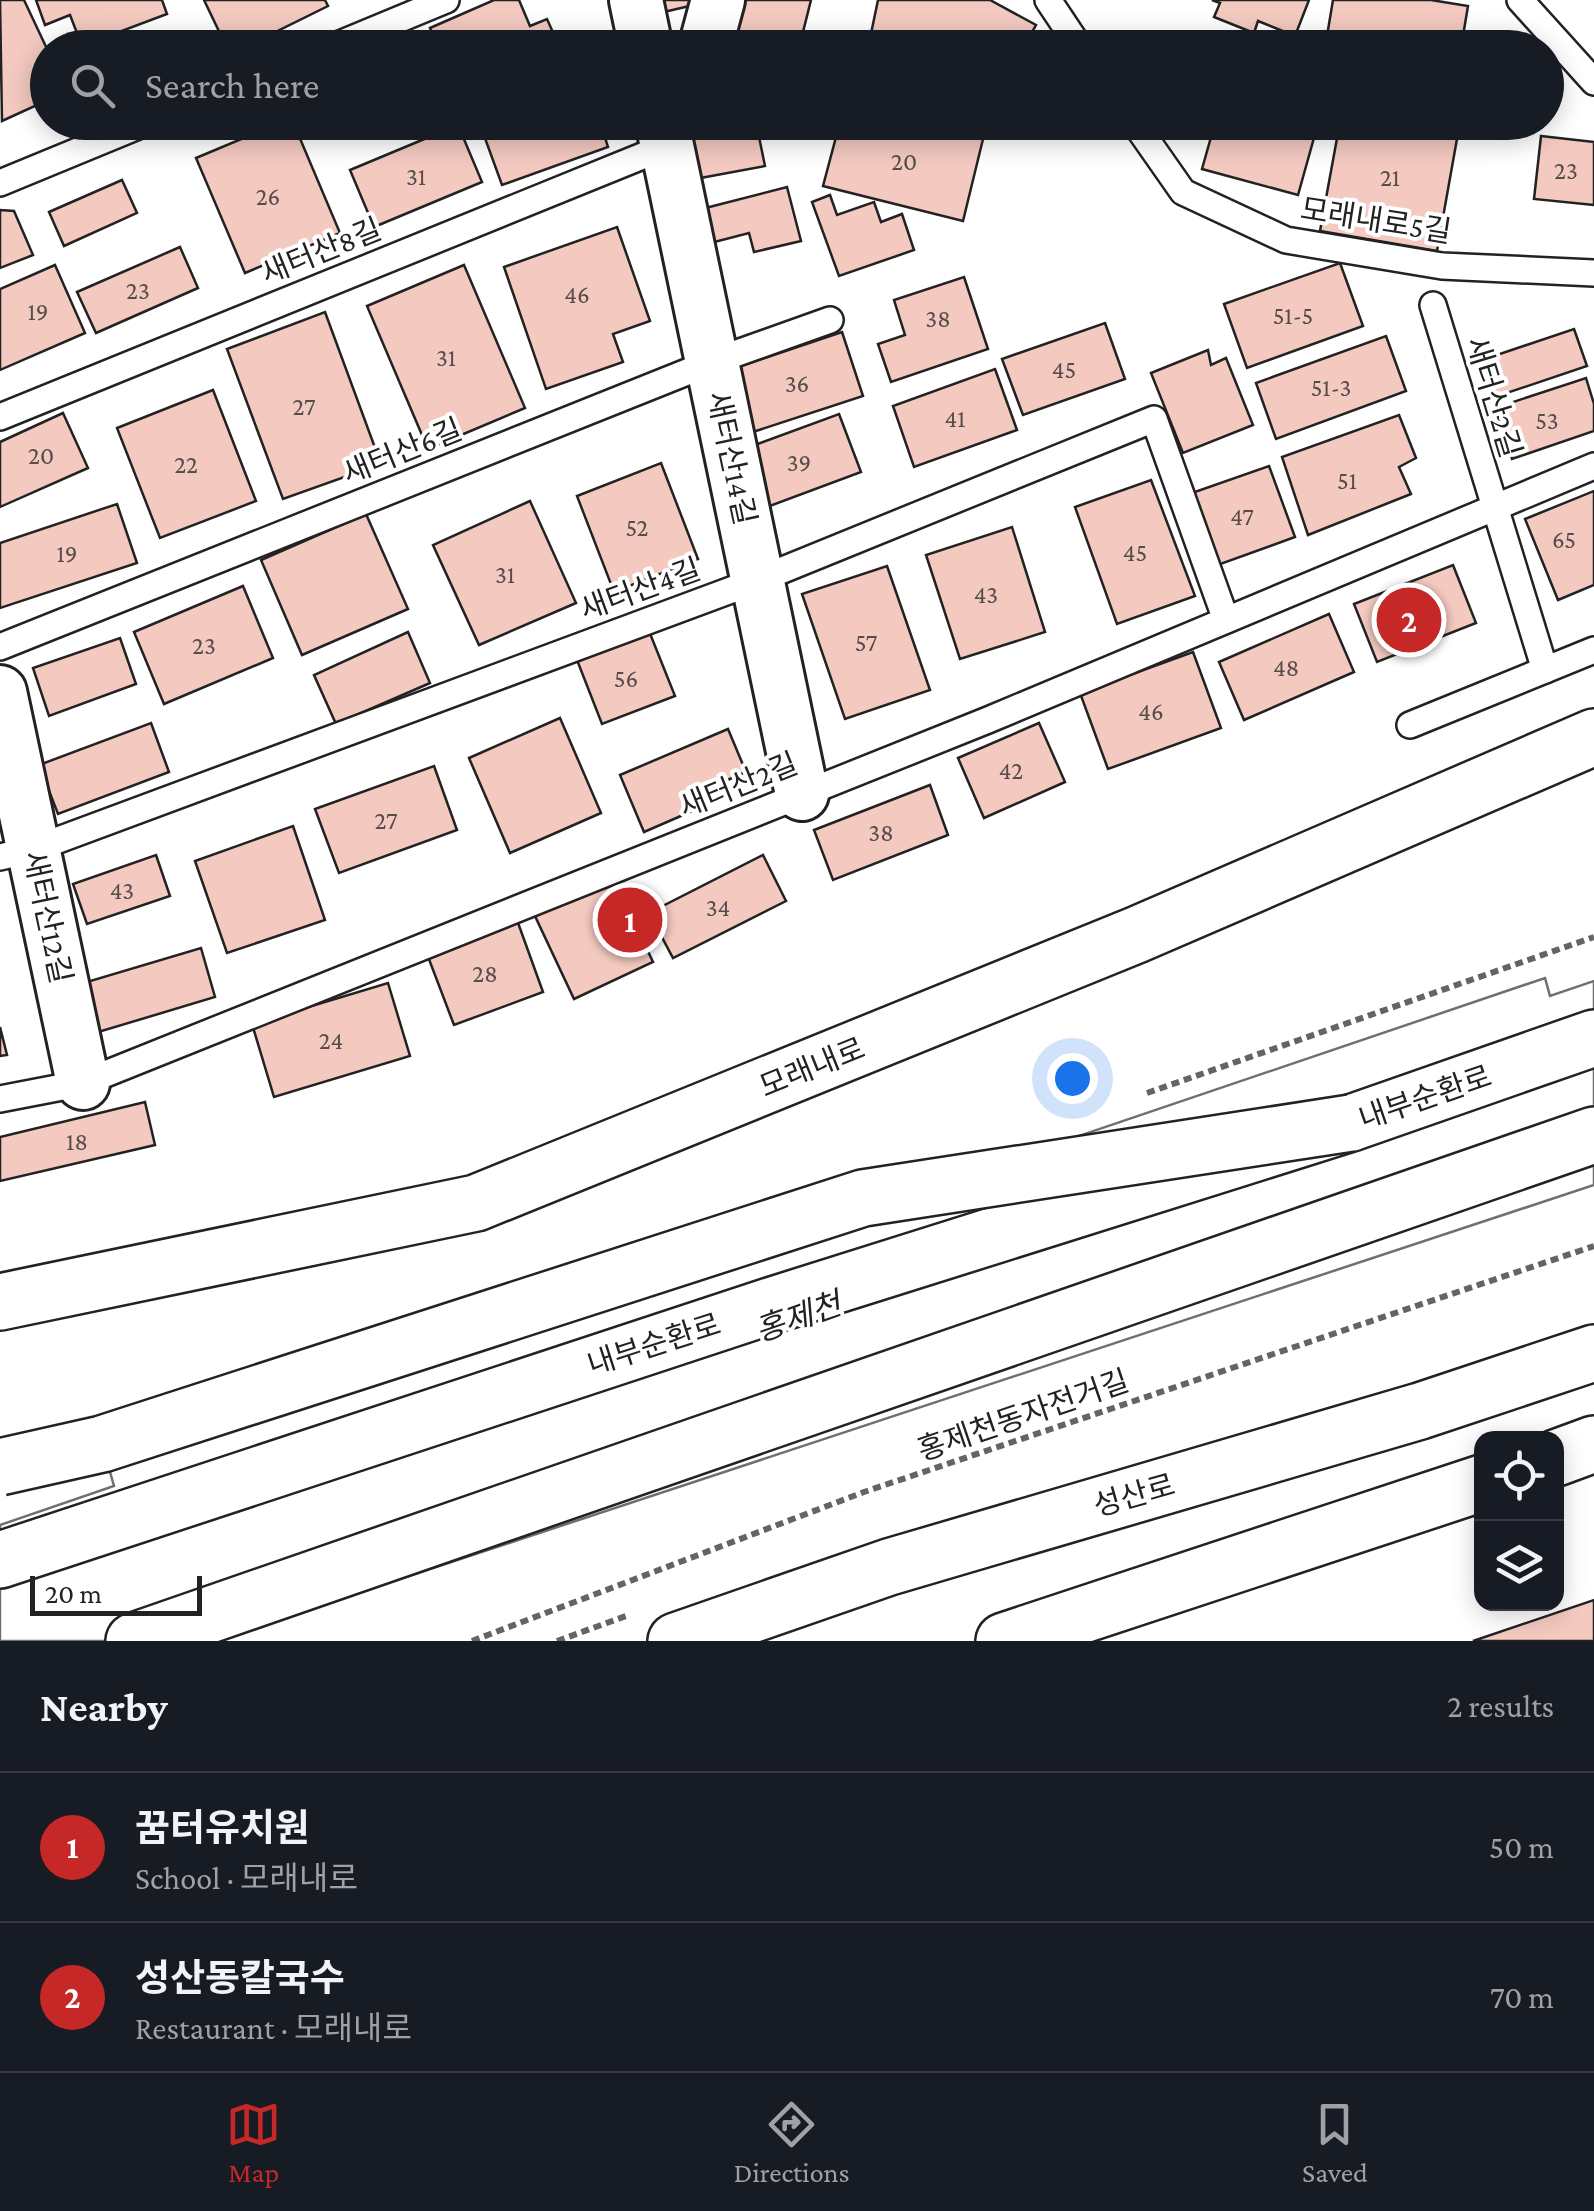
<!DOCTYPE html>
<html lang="en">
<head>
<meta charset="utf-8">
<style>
  body { margin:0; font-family:"Crimson Pro","Noto Sans KR",serif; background:#242831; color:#f1f3f6 }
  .controls { position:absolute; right:30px; bottom:30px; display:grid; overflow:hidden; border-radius:20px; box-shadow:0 5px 25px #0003 }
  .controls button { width:90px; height:90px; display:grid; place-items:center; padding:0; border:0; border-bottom:2px solid #363941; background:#171b24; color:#f1f3f6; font:50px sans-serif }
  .scale { position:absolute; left:30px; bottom:25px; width:172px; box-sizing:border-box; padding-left:10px; border:5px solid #222; border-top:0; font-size:28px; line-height:35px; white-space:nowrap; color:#222; -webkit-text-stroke:8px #fff; paint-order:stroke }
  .you { position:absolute; left:1072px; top:1078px; width:35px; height:35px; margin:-25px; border:8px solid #fff; border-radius:50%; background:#1a73e8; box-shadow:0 0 0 15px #1a73e833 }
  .badge { display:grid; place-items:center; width:65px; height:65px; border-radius:50%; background:#c62828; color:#fff; font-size:32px; font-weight:700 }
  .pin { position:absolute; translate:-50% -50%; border:5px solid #fff; box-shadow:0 2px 10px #0006 }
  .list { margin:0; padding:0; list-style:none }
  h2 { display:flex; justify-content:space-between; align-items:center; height:130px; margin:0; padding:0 40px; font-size:42px }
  h2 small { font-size:32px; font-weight:400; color:#9ea1a6 }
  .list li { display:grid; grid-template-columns:65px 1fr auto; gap:30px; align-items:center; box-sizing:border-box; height:150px; padding:0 40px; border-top:2px solid #363941 }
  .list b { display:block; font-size:38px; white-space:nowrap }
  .list p { margin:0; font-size:32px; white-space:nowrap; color:#9ea1a6 }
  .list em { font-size:32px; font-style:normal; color:#9ea1a6 }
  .icon { flex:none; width:55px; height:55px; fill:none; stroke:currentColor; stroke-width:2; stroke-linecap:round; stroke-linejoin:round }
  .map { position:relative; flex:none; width:1594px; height:1641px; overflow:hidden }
  .search { position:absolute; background:#171b24; box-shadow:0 5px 25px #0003; left:30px; right:30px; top:30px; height:110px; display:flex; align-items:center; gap:25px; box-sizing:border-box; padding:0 35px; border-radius:55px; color:#9ea1a6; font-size:38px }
  .sheet { height:430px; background:#171b24 }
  nav { display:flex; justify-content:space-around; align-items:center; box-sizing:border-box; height:140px; border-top:2px solid #363941; background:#171b24; font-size:28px; color:#9ea1a6 }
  nav a { display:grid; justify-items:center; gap:5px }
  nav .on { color:#c62828 }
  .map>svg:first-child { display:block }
</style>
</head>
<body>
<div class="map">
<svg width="1594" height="1641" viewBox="0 0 1594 1641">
  <rect width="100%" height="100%" fill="#fff"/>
  <path fill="#fff" stroke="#6f6f6f" stroke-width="2.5" d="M1545 978 1550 996 1594 981V1185L212 1641H0V1525L114 1486 108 1465Z"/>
  <g fill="#f3c9c0" stroke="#222" stroke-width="2.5">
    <path d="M0 0H24L48 51V100L2 121Z"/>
    <path d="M36 0H162L167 14 82 46 70 15 45 25Z"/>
    <path d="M204 0H325L328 6 243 48H227Z"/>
    <path d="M494 0H519L530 26 547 19 560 48H439L430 28Z"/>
    <path d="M661 0H697L698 4 664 12Z"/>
    <path d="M734 0H811L799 48H722Z"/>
    <path d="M878 0H990L1036 25 1023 48H868Z"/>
    <path d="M1212 0H1309L1295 36 1258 21 1254 33 1214 17 1220 3Z"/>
    <path d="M1333 0H1431L1468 6 1461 48H1325Z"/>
    <path d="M1180 36 1219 48H1177Z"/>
    <path d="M282 122H293L340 233 245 273 196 158Z"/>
    <path d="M335 122H379L341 137Z"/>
    <path d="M502 122H600L608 147 502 185 482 130Z"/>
    <path d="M667 122H747L758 132 765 166 679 182Z"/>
    <path d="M840 122H932L984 135 963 221 823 186Z"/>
    <path d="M1158 122H1301L1317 127 1298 195 1202 169 1211 137Z"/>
    <path d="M1340 122H1460L1437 251 1320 231Z"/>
    <path d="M458 125 482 182 374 227 350 170Z"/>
    <path d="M1541 136 1594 142V205L1534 199Z"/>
    <path d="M122 180 137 213 64 246 49 212Z"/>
    <path d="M787 187 801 241 754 252 749 233 699 246 690 212Z"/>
    <path d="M830 195 837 215 874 202 881 222 902 214 914 250 839 276 812 202Z"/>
    <path d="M0 210 14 211 33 255 0 268Z"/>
    <path d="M617 227 650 321 613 334 623 362 546 389 504 267Z"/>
    <path d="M180 247 198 288 96 333 77 292Z"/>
    <path d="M1340 263 1363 326 1247 368 1224 304Z"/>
    <path d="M55 265 85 333 0 370V289Z"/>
    <path d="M464 265 525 408 428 449 367 306Z"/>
    <path d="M964 277 988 349 891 382 878 344 905 335 894 300Z"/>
    <path d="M325 312 381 464 283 499 227 349Z"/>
    <path d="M1105 323 1125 379 1023 415 1002 359Z"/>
    <path d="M1574 329 1587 366 1492 398 1479 361Z"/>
    <path d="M842 332 863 396 753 432 732 369Z"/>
    <path d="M1386 336 1406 391 1276 439 1256 383Z"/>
    <path d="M1208 350 1211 365 1226 358 1253 425 1183 453 1151 373Z"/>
    <path d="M995 369 1017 430 914 467 893 406Z"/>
    <path d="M1586 378 1594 404V431L1512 459 1495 408Z"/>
    <path d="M213 390 256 501 160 538 117 428Z"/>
    <path d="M63 413 88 468 0 507V442Z"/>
    <path d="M839 414 861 472 759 510 736 452Z"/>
    <path d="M1399 415 1416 458 1399 467 1411 494 1308 535 1282 457Z"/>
    <path d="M661 463 698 559 614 592 577 496Z"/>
    <path d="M1269 466 1295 537 1215 566 1189 494Z"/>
    <path d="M1151 480 1195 596 1117 624 1075 507Z"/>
    <path d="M1594 491V585L1558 600 1525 519Z"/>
    <path d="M530 501 576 603 479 645 433 545Z"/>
    <path d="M117 504 137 563 0 608V543Z"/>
    <path d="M366 514 408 609 302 655 261 560Z"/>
    <path d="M1012 527 1045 632 960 659 926 555Z"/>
    <path d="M1453 565 1476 623 1377 662 1354 604Z"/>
    <path d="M887 566 930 690 845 719 802 594Z"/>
    <path d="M243 586 273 658 164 704 134 632Z"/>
    <path d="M1329 614 1354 672 1244 720 1219 662Z"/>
    <path d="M649 631 675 696 602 724 577 660Z"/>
    <path d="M408 632 430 683 336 724 314 675Z"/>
    <path d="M120 638 136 684 49 716 33 668Z"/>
    <path d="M1193 652 1221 728 1108 769 1080 693Z"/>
    <path d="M560 718 601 813 510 853 469 758Z"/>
    <path d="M151 723 169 772 58 814 39 765Z"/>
    <path d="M1039 723 1065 782 984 818 958 758Z"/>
    <path d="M728 729 746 772 684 799 690 812 644 832 620 775Z"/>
    <path d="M434 766 457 830 339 873 315 809Z"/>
    <path d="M930 785 948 835 833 880 814 830Z"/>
    <path d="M293 826 325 920 227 953 195 861Z"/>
    <path d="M156 855 170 896 87 924 73 884Z"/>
    <path d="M763 855 786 901 673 958 649 913Z"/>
    <path d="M614 880 653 962 574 999 535 916Z"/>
    <path d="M517 920 543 992 454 1025 427 954Z"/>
    <path d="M201 948 215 997 95 1033 80 984Z"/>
    <path d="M388 983 410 1056 274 1097 252 1024Z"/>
    <path d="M0 1027 7 1055 0 1056Z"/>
    <path d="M145 1102 155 1145 0 1181V1137Z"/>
    <path d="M1594 1600V1641H1473Z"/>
  </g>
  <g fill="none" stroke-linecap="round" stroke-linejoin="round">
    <defs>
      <g id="lane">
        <path d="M1048 0 1080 48"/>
        <path d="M1520 0 1594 82"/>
        <path d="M330 48 446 0"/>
        <path d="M1134 122 1183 192 1286 240 1442 266 1594 273"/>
        <path d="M0 183 148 122"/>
        <path d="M1433 305 1545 670"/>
        <path d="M0 417 667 146"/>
        <path d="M0 647 712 362 830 320"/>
        <path d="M1410 725 1594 650"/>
        <path d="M0 857 34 849 758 580 1154 419 1226 620"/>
        <path d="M0 1099 83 1083 988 720 1594 466"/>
      </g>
      <g id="street">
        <path d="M636 0 646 48"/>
        <path d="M705 48 718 0"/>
        <path d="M662 122 802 794"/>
        <path d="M0 692 83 1083"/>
      </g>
      <path id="secondary" d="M0 1302 476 1203 1136 935 1594 737"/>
      <g id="primary">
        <path d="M1556 1458 1594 1444"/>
        <path d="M676 1641 889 1567 1420 1411 1594 1353"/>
        <path d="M1004 1641 1482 1483"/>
      </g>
      <g id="highway">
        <path d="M0 1560 773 1305 1351 1123 1594 1038"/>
        <path d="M134 1641 1594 1135"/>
      </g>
    </defs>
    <use href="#lane" stroke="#222" stroke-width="30"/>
    <use href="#street" stroke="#222" stroke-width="58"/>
    <use href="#secondary" stroke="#222" stroke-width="60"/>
    <use href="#primary" stroke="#222" stroke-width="60"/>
    <use href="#highway" stroke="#222" stroke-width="60"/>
    <g stroke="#646464" stroke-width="6" stroke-dasharray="8 5" stroke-linecap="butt">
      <path d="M1147 1093 1594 937"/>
      <path d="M472 1641 864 1492 1594 1246"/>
      <path d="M557 1641 626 1616"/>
    </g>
    <use href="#lane" stroke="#fff" stroke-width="25"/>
    <use href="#street" stroke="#fff" stroke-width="52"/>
    <use href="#secondary" stroke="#fff" stroke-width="55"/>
    <use href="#primary" stroke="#fff" stroke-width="55"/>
    <use href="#highway" stroke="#fff" stroke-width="55"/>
    <defs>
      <path id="highway-bridge" d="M0 1467 102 1444 863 1198 1351 1123"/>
    </defs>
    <use href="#highway-bridge" stroke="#222" stroke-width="60" stroke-linecap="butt"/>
    <use href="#highway-bridge" stroke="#fff" stroke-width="55"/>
  </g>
  <g text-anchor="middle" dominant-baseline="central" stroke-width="8" stroke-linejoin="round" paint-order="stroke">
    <g font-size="25" fill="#564c4a">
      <text x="904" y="161">20</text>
      <text x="1566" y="170">23</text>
      <text x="416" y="176">31</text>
      <text x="1390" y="177">21</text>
      <text x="268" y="196">26</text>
      <text x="138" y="290">23</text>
      <text x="577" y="294">46</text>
      <text x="38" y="311">19</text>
      <text x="1293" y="315">51-5</text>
      <text x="938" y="318">38</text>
      <text x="446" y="357">31</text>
      <text x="1064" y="369">45</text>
      <text x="797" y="383">36</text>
      <text x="1331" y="387">51-3</text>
      <text x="304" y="406">27</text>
      <text x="955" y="418">41</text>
      <text x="1547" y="420">53</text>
      <text x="41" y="455">20</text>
      <text x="799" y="462">39</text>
      <text x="186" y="464">22</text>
      <text x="1347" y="480">51</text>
      <text x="1242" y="516">47</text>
      <text x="637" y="527">52</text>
      <text x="1564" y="539">65</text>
      <text x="1135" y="552">45</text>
      <text x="67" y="553">19</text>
      <text x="505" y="574">31</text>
      <text x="986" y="594">43</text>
      <text x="866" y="642">57</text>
      <text x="204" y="645">23</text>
      <text x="1286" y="667">48</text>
      <text x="626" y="678">56</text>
      <text x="1151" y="711">46</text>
      <text x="1011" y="770">42</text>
      <text x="386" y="820">27</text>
      <text x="881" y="832">38</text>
      <text x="122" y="890">43</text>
      <text x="718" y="907">34</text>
      <text x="485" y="973">28</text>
      <text x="331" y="1040">24</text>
      <text x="77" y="1141">18</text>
    </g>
    <g font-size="30" fill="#222" stroke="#fff">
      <text transform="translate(1376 220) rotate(9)">모래내로5길</text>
      <text transform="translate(321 251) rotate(-22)">새터산8길</text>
      <text transform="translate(1494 397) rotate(73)">새터산2길</text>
      <text transform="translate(402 451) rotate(-22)">새터산6길</text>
      <text transform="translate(732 458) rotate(78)">새터산14길</text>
      <text transform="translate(640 589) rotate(-20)">새터산4길</text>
      <text transform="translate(738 785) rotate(-22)">새터산2길</text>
      <text transform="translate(48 917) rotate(78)">새터산12길</text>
      <text transform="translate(812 1067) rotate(-22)">모래내로</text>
      <text transform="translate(1425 1097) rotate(-19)">내부순환로</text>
      <text transform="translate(654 1344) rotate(-18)">내부순환로</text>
      <text transform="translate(1023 1415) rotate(-19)">홍제천동자전거길</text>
      <text transform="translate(1134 1495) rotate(-16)">성산로</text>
    </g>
    <g font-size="32" font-style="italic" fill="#222" stroke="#fff">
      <text transform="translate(798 1317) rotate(-19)">홍제천</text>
    </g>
  </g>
</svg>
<div class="controls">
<button><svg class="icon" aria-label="locate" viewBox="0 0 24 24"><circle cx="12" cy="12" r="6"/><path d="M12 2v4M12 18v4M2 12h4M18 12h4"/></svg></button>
<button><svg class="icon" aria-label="layers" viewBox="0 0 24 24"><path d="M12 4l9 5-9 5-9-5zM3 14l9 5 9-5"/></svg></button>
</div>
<div class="scale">20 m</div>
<div class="you"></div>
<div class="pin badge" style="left:630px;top:920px">1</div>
<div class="pin badge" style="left:1409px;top:620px">2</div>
<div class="search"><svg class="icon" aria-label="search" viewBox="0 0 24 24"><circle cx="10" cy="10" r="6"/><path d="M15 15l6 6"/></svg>Search here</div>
</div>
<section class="sheet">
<h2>Nearby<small>2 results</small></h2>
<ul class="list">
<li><span class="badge">1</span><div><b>꿈터유치원</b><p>School · 모래내로</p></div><em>50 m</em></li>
<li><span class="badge">2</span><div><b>성산동칼국수</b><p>Restaurant · 모래내로</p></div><em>70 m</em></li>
</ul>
</section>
<nav>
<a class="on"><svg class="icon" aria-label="map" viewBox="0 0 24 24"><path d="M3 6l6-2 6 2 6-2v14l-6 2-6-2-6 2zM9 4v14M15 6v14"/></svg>Map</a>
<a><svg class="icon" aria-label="directions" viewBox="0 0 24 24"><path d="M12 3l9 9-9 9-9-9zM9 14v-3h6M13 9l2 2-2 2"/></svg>Directions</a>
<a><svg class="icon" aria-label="saved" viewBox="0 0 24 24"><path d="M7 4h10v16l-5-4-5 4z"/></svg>Saved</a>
</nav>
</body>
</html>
